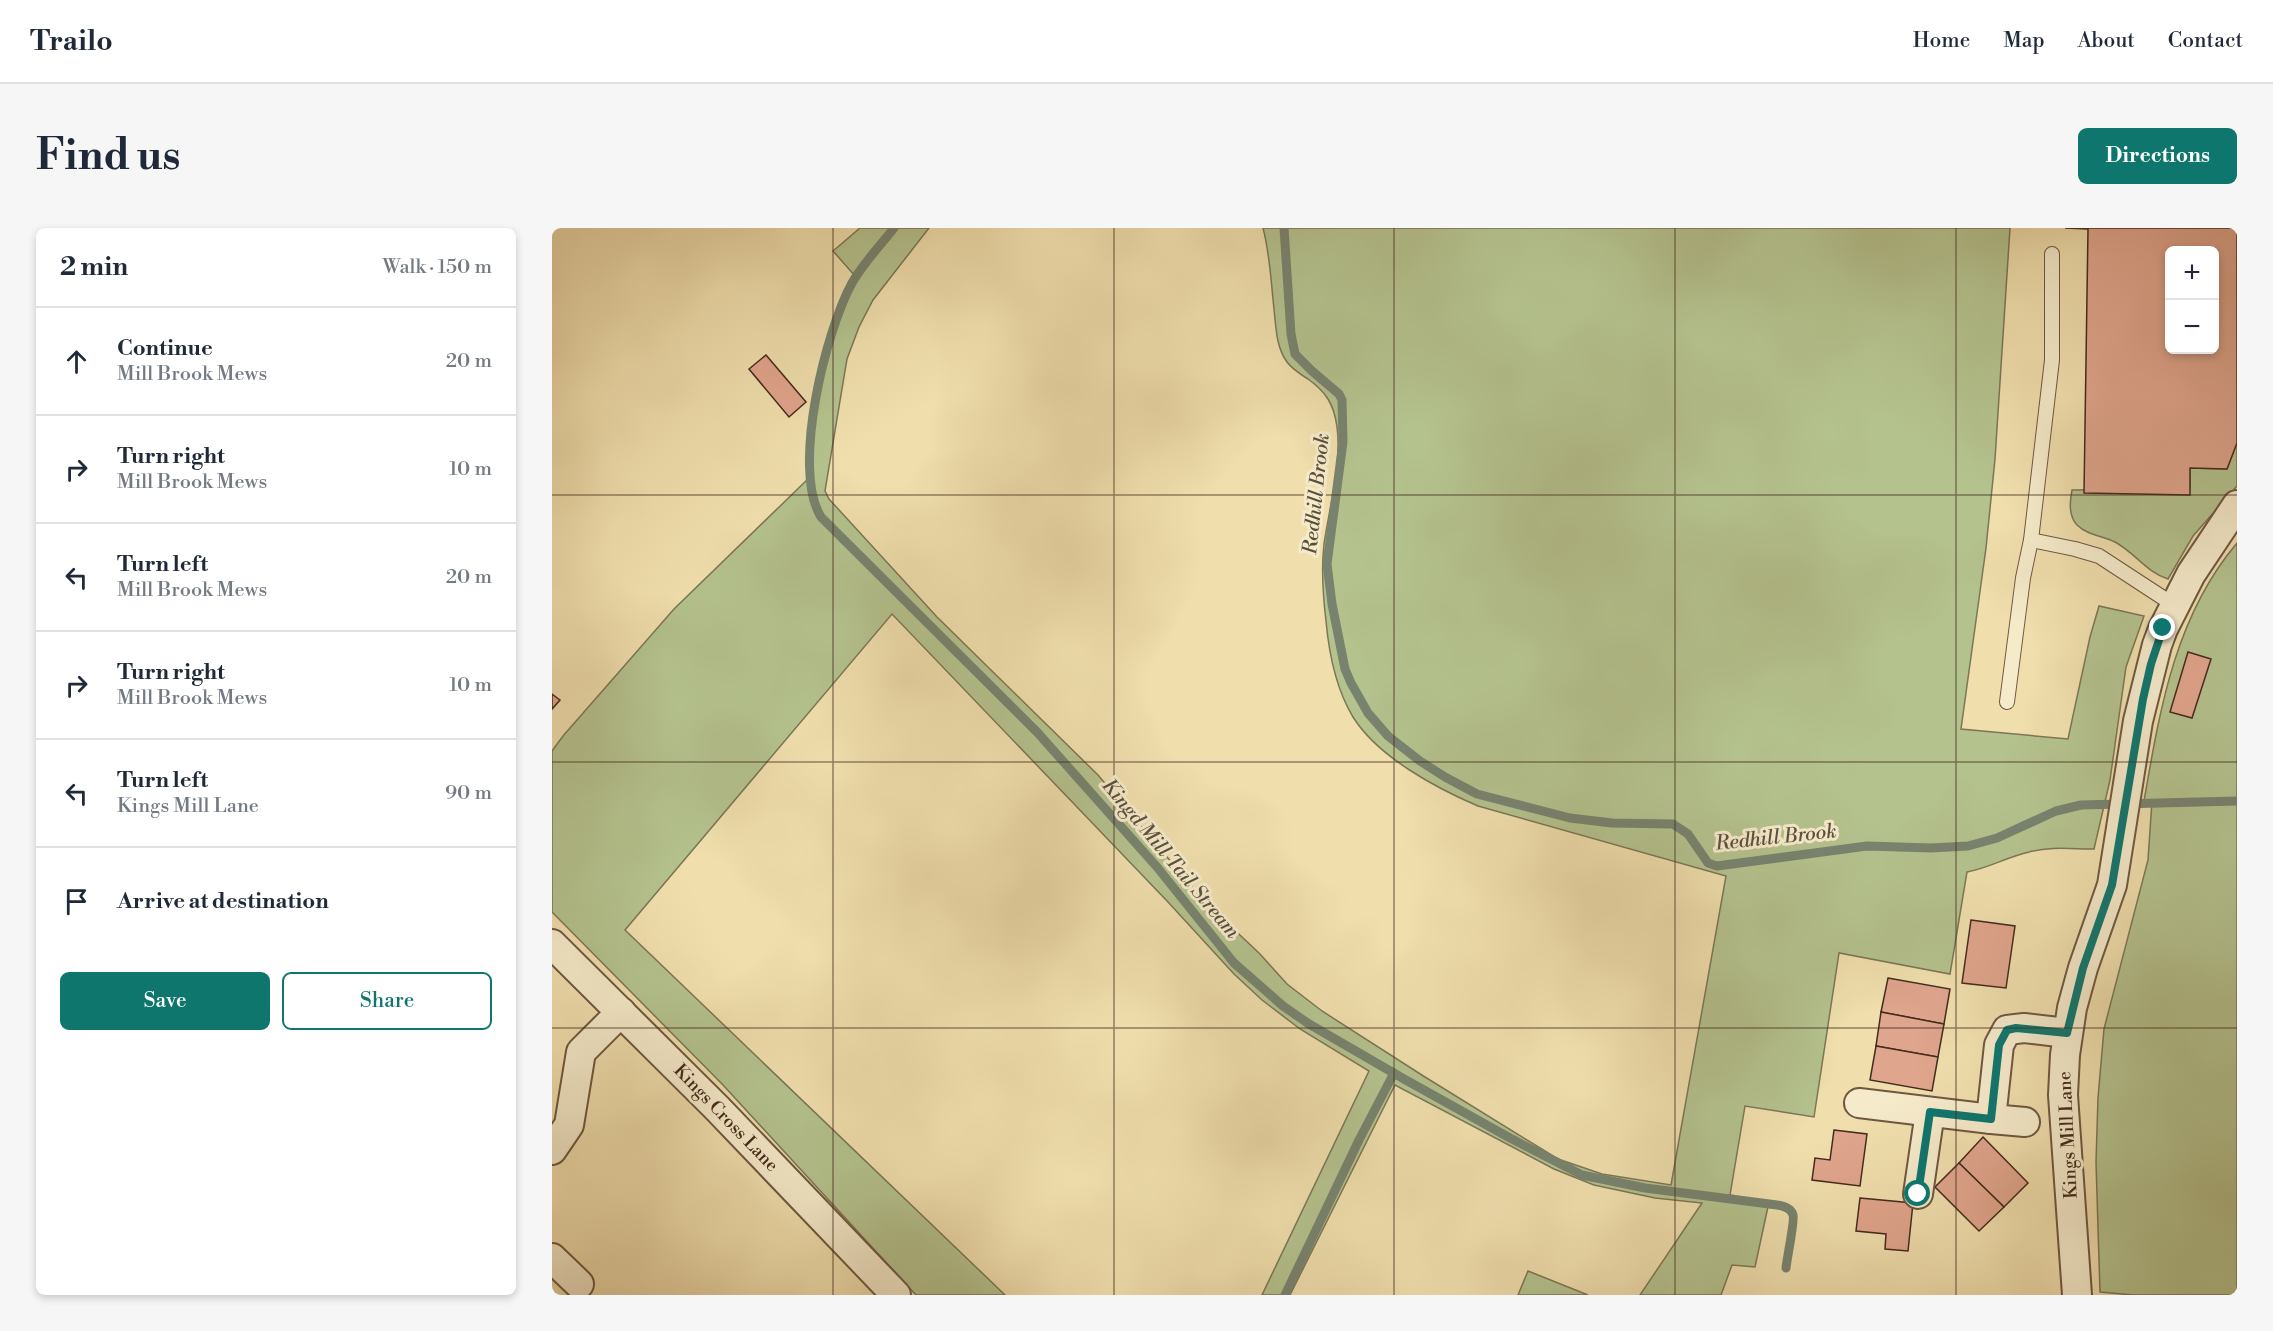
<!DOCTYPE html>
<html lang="en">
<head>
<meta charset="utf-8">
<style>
  body { margin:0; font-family:"Libre Bodoni",serif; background:#f6f6f7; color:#1f2937 }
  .controls { position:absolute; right:18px; top:18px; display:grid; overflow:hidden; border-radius:9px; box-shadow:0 3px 9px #0003 }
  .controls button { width:54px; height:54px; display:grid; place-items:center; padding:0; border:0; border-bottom:2px solid #e0e1e3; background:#fff; color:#1f2937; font:30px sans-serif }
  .stop { position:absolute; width:18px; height:18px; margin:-14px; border:4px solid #0f766e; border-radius:50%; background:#fff }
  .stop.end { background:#0f766e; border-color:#fff; box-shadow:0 2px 6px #0008 }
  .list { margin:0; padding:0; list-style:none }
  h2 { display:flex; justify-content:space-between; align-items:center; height:78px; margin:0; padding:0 24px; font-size:26px }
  h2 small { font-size:20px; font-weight:400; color:#747a83 }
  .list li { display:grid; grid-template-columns:39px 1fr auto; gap:18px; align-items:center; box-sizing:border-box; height:108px; padding:0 24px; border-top:2px solid #e0e1e3 }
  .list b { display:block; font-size:22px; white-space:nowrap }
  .list p { margin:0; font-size:20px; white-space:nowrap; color:#747a83 }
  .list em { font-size:20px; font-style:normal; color:#747a83 }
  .actions { display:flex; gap:12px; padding:18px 24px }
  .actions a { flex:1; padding:14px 0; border:2px solid #0f766e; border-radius:9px; text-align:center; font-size:21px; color:#0f766e }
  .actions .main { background:#0f766e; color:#fff }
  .icon { flex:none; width:33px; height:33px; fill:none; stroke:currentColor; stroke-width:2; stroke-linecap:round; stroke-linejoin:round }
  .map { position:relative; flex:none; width:1685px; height:1067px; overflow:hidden; border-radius:9px }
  header { display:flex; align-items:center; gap:36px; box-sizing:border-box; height:84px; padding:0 30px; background:#fff; border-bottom:2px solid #e0e1e3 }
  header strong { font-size:28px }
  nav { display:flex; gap:33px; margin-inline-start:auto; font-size:21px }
  .intro { display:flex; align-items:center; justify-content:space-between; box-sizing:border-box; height:144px; padding:0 36px }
  h1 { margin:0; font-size:42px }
  .button { padding:15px 27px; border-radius:9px; background:#0f766e; color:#fff; font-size:21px; font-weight:700 }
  main { display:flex; gap:36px; padding:0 36px }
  aside { flex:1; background:#fff; border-radius:9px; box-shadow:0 3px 9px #0003 }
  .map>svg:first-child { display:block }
</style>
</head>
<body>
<header>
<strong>Trailo</strong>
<nav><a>Home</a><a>Map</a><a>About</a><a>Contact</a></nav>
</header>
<div class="intro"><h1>Find us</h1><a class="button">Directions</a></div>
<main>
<aside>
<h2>2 min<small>Walk · 150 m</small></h2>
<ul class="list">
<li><svg class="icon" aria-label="ahead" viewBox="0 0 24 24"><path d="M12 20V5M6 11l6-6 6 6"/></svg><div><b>Continue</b><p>Mill Brook Mews</p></div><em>20 m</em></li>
<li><svg class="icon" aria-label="right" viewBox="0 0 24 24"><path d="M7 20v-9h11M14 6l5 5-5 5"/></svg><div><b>Turn right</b><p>Mill Brook Mews</p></div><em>10 m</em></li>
<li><svg class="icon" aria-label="left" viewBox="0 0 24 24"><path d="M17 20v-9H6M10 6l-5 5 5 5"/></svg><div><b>Turn left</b><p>Mill Brook Mews</p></div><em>20 m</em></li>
<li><svg class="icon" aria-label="right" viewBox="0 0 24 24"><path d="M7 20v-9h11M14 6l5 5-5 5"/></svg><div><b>Turn right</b><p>Mill Brook Mews</p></div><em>10 m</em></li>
<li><svg class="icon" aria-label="left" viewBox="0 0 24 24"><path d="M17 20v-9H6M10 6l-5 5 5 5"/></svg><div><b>Turn left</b><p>Kings Mill Lane</p></div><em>90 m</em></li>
<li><svg class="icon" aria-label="arrive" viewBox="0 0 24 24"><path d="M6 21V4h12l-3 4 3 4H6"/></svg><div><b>Arrive at destination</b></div></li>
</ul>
<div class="actions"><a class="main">Save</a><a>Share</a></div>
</aside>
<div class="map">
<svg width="1685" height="1067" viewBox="0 0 1685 1067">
  <rect width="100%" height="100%" fill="#f0dead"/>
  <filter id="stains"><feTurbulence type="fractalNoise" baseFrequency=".00333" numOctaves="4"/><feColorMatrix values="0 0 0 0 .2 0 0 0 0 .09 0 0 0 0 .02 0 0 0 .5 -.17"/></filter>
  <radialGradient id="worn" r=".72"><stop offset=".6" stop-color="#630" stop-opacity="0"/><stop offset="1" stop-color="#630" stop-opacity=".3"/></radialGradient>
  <g fill="#b4c28e" stroke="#7c7656" stroke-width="1.5">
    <path d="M308 0H377L321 72 307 99 295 131 273 263 277 271 385 389 546 547 653 674 708 726 735 756 770 783 873 849 1006 931 1050 946 1119 957 1174 648 926 578C884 560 826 529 801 489 784 461 777 426 774 393 771 368 769 342 772 316 777 281 790 234 785 199 782 176 774 164 756 151 748 146 740 141 735 134 724 119 724 99 722 81 719 54 718 26 711 0H1458L1443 231 1434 320 1409 501 1516 511 1538 409 1547 378 1592 388 1574 439 1558 552 1542 621C1521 621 1498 618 1477 624 1455 629 1437 640 1415 644L1398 746 1287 725 1262 889 1193 878 1178 967 1217 974 1203 1039 1180 1037 1169 1067H1088L1150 975 1103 970 1042 957 1002 941 843 857 738 1067H710L817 843 748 801 710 772 682 746 616 674 340 386 73 702 453 1067H364L171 857 0 684V523L11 508 122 381 257 250 256 234C265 171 270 105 304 49L281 23Z"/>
    <path d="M1685 215V258L1641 308 1616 351C1594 344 1582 324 1563 314 1551 308 1535 307 1525 297 1516 287 1518 273 1520 262L1638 261V240L1675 241Z"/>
    <path d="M1685 315V1067H1581L1548 1064 1544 934 1546 870 1552 801 1596 632 1600 573H1592C1608 481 1623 388 1685 315Z"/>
    <path d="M976 1043 1036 1067H966Z"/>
  </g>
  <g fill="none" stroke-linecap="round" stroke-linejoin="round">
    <g stroke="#78836f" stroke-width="9">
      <path d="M342 0C328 18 312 34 300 55 274 102 239 241 269 289L485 504 605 639 682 735 731 778 757 796 852 851 958 910 1030 947 1093 960 1225 977C1232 978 1239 980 1241 987 1243 992 1235 1030 1234 1040"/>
      <path d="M732 0 739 106 743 126 760 143 787 166 790 172 791 214 775 336 780 376 793 441 799 455 816 485 836 508 868 533 893 549 925 566 1018 590 1060 595 1121 596 1136 606 1156 635 1165 638 1315 618 1379 620 1416 618 1445 610 1504 583 1529 577 1685 573"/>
      <path d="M733 1067 807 912 842 845"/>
    </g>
  </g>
  <g fill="#e0a58d" stroke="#442b1d" stroke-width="1.5" fill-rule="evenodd">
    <path d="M1685 0V215L1675 241 1638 240V267L1532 265 1536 1 1513 0ZM1618 22H1662V122H1618Z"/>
    <path d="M214 127 254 174 237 189 197 141Z"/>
    <path d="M1636 424 1659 431 1640 490 1618 484Z"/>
    <path d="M0 466 8 472 0 481Z"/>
    <path d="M1419 692 1463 698 1454 760 1410 755Z"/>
    <path d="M1336 750 1398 761 1392 796 1329 784Z"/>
    <path d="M1329 784 1392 796 1386 829 1324 818Z"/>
    <path d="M1324 818 1386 829 1380 863 1318 852Z"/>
    <path d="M1282 902 1315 906 1308 958 1260 952 1263 930 1278 932Z"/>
    <path d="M1431 909 1476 955 1452 979 1407 935Z"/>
    <path d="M1407 935 1452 979 1427 1003 1383 959Z"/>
    <path d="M1308 970 1361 975 1356 1023 1333 1021 1334 1006 1304 1003Z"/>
  </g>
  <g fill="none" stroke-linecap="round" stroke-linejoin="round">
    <defs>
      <g id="lane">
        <path d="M1479 312 1523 321 1547 328 1622 377"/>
        <path d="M1455 474 1471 350 1479 312 1500 132V26"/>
      </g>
      <g id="street">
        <path d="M0 716 165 880 344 1067"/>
        <path d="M1307 875 1439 891 1447 817 1455 802 1472 800 1515 805"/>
        <path d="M1439 891 1473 894"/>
        <path d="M0 922 17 897 29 824 69 784"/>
        <path d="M1366 966 1378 884"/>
        <path d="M0 1030 27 1056"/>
        <path d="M1525 1067 1511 867 1513 827 1520 780 1531 740 1560 657 1586 493 1605 417 1611 401 1639 346 1685 277"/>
      </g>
    </defs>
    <use href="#lane" stroke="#6f5841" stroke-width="16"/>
    <use href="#street" stroke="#6f5841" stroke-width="32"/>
    <use href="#lane" stroke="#f5eaca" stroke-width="14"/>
    <use href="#street" stroke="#f5eaca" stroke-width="28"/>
  </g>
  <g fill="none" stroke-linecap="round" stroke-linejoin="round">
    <path stroke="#0f766e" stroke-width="8" d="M1366 966 1378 884 1439 891 1447 817 1455 802 1464 800 1515 805 1531 740 1560 657 1591 471 1599 436 1611 400"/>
  </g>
  <path fill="none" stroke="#442b1d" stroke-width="1.5" stroke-opacity="0.55" d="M281 0V1067M562 0V1067M842 0V1067M1123 0V1067M1404 0V1067M0 267H1685M0 534H1685M0 800H1685"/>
  <g text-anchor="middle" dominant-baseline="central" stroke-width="6" stroke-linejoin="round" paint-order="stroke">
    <g font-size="18" fill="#442b1d" stroke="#f5eaca">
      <text transform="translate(174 890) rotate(46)">Kings Cross Lane</text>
      <text transform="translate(1516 907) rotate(-93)">Kings Mill Lane</text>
    </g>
    <g font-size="20" font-style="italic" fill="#5a503f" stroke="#f5eaca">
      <text transform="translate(765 266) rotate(-84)">Redhill Brook</text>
      <text transform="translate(1224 610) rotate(-6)">Redhill Brook</text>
      <text transform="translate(618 631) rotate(50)">Kingd Mill Tail Stream</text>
    </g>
  </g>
  <rect width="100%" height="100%" filter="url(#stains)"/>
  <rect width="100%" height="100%" fill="url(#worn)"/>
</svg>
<div class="controls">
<button>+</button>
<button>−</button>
</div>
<div class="stop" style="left:1366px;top:966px"></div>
<div class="stop end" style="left:1611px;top:400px"></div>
</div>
</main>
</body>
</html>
